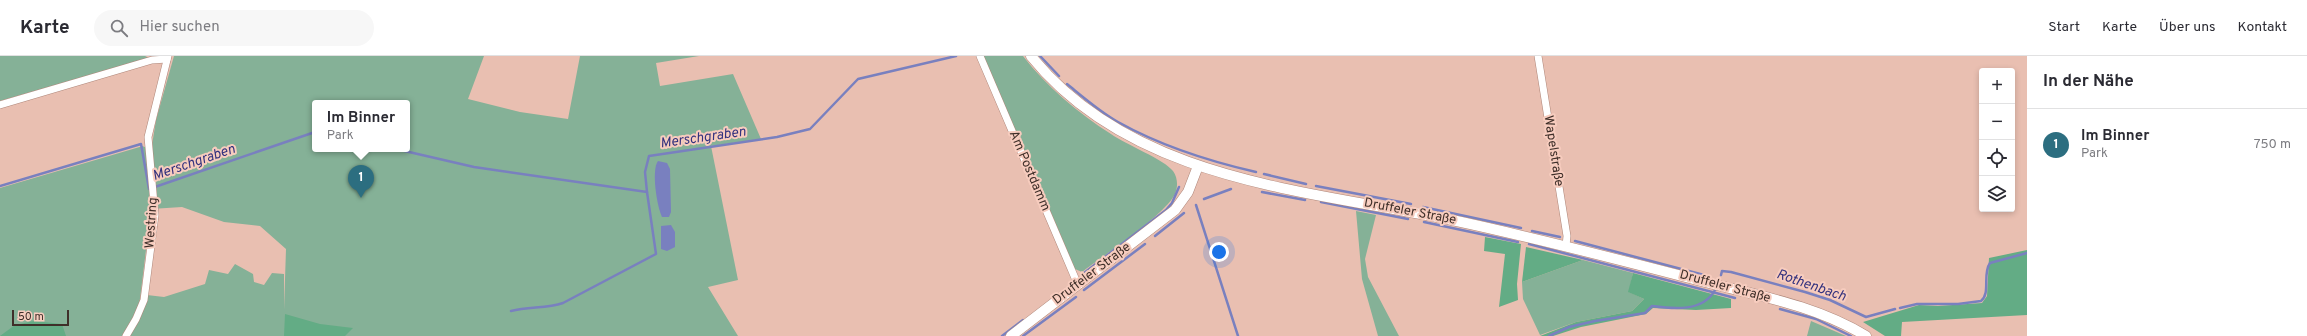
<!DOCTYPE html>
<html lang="de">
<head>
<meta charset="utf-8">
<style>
  body { margin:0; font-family:Overpass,sans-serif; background:#f7f7f7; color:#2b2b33 }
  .controls { position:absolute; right:12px; top:12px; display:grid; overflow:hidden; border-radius:4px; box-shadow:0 2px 6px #0003 }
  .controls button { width:36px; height:36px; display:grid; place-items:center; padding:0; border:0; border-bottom:1px solid #e1e1e2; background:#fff; color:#2b2b33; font:20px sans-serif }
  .scale { position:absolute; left:12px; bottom:10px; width:57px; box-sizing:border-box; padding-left:4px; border:2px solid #3f2f29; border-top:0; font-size:11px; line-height:14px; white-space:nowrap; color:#3f2f29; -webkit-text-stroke:3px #f7ccbe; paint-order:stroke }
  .you { position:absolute; left:1219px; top:196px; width:14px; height:14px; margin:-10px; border:3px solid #fff; border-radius:50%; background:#1a73e8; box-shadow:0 0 0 6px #1a73e833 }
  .badge { display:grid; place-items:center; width:26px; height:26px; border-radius:50%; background:#2c6e80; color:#fff; font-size:13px; font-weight:700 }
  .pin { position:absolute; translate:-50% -33px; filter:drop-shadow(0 1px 2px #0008) }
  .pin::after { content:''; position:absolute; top:21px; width:14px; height:12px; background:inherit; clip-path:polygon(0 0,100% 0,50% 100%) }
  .popup { position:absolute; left:312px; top:44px; width:98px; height:52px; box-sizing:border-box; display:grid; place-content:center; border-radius:4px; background:#fff; filter:drop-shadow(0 1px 3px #0005); font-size:13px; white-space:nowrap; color:#7c7c81 }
  .popup b { font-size:15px; color:#2b2b33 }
  .popup::after { content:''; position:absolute; left:50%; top:100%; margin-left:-8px; border:8px solid transparent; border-top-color:#fff }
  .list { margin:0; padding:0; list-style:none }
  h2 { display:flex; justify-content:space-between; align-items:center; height:52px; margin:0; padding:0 16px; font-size:17px }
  h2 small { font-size:13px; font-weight:400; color:#7c7c81 }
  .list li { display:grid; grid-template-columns:26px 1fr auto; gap:12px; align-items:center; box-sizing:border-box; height:72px; padding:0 16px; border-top:1px solid #e1e1e2 }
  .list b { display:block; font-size:15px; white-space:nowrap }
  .list p { margin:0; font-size:13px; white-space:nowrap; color:#7c7c81 }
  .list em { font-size:13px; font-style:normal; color:#7c7c81 }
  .icon { flex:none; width:22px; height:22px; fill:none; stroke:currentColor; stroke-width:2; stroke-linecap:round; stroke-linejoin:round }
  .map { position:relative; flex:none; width:2027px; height:280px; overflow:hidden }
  header { display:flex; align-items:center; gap:24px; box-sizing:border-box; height:56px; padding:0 20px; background:#fff; border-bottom:1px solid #e1e1e2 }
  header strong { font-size:19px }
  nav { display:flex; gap:22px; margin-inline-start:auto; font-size:14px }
  .search { width:280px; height:36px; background:#f7f7f7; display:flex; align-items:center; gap:10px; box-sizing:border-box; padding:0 14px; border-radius:22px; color:#7c7c81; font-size:15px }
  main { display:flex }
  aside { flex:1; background:#fff }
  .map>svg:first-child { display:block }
</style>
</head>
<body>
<header>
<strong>Karte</strong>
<div class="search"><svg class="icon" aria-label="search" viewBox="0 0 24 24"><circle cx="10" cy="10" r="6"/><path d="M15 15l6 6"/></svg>Hier suchen</div>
<nav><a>Start</a><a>Karte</a><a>Über uns</a><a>Kontakt</a></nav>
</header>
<main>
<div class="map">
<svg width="2027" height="280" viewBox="0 0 2027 280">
  <rect width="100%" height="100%" fill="#e9bfb1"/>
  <g fill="#85b197" fill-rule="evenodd">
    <path d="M0 0H145L149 2 0 45Z"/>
    <path d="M174 0H484L468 43 520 56 568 63 580 0H699L656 7 660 30 733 18 761 83 711 90 738 224 708 231 738 280H128L139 265 147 239 164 241 205 228 209 214 228 218 235 208 253 218 254 226 264 229 272 217 284 218V254L286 193 260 170 224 166 182 151 151 153 140 243 137 255 122 280H0V132L143 90 144 91 152 89 156 64ZM315 47H407V93H315Z"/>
    <path d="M983 0H1023C1047 31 1078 57 1111 78 1125 88 1165 104 1173 115 1178 122 1178 131 1175 138 1165 159 1103 200 1082 216L1075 213 1019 82 1021 81 1019 77 1017 78Z"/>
    <path d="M1356 155 1376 159 1365 203 1368 221 1399 280H1378L1362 223Z"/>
    <path d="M1583 204 1633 217 1629 236 1644 243 1632 255 1576 266 1540 279 1523 243 1522 226Z"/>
    <path d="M1811 265 1846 280H1807Z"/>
  </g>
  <g fill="#63ac85">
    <path d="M1485 181 1521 188 1517 228 1518 244 1499 251 1505 198 1484 195Z"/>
    <path d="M1526 191 1583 204 1522 226Z"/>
    <path d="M2027 194V259L1902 266 1901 280H1885L1863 266 1919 249 1938 250 1982 247 1987 240 1989 202Z"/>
    <path d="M1633 217 1731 243V252L1696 254 1653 252 1646 258 1581 271 1553 280H1540L1576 266 1632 255 1644 243 1628 236Z"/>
    <path d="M285 258 320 268 353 272 345 280H284Z"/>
    <path d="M34 265 62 268 66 280H0L15 269Z"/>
  </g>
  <g fill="#7980bf">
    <path d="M658 105 667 107 670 113 671 156 669 161H662C657 151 651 114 658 105Z"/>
    <path d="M671 169 675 176V191L667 195 661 193V170Z"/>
  </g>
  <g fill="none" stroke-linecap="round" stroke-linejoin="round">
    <g stroke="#7980bf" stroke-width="2.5">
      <path d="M1040 0 1059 20"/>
      <path d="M1067 28C1083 41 1100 56 1118 66 1161 90 1208 105 1256 116"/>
      <path d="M396 93 474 111 647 136 645 116 649 100 777 81 810 73 858 23 956 0"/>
      <path d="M1264 118 1306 128"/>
      <path d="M0 130 141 88 149 133 315 76"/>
      <path d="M1316 130 1411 148"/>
      <path d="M1262 136 1305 144"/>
      <path d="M1204 143 1231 133"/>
      <path d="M1321 146 1408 163"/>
      <path d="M1196 149 1238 280"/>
      <path d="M1423 151 1521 172"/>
      <path d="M1424 166 1518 186"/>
      <path d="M1532 175 1560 181"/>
      <path d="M1155 180 1184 157"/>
      <path d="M1575 185 1704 219"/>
      <path d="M1529 188 1735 242"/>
      <path d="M1084 217 1166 154 1172 147 1179 131"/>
      <path d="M1721 219 1722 215 1731 216 1805 236 1830 244 1866 261 1895 253"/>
      <path d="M1084 234 1145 188"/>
      <path d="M1900 252 1917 248H1958L1981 245C1991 237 1982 218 1990 207L2027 197"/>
      <path d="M1780 253 1816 263 1851 280"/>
      <path d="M511 255C529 250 546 253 563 247L656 198 647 136"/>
      <path d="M1002 280 1023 264"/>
      <path d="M1023 280 1076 241"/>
      <path d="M1549 280 1569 271 1595 265 1645 257 1652 250C1674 253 1703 256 1715 234"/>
    </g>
    <defs>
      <g id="street">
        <path d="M980 0 1078 229"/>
        <path d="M1538 0 1567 180 1566 190"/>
        <path d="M0 49 152 4 167 3"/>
        <path d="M126 280 136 263 144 244 155 159 148 81 168 0"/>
      </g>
      <g id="secondary">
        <path d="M1031 0C1132 125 1306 134 1452 164 1537 182 1621 204 1705 226 1760 240 1817 250 1866 280"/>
        <path d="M1011 280 1175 154 1188 136 1198 110"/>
      </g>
    </defs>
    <use href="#street" stroke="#af877a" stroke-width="8"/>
    <use href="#secondary" stroke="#af877a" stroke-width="11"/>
    <use href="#street" stroke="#fff" stroke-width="7"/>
    <use href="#secondary" stroke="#fff" stroke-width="10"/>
  </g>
  <g text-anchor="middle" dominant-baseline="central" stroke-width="4" stroke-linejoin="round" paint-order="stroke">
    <g font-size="13" fill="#3f2f29" stroke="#f7ccbe">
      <text transform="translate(1553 95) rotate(81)">Wapelstraße</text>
      <text transform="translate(1029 115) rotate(67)">Am Postdamm</text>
      <text transform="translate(1410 156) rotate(11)">Druffeler Straße</text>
      <text transform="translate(152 167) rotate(-86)">Westring</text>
      <text transform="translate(1092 218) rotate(-37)">Druffeler Straße</text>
      <text transform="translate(1725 231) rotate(15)">Druffeler Straße</text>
    </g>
    <g font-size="14" font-style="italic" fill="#33327e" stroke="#f7ccbe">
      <text transform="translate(703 82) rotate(-8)">Merschgraben</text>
      <text transform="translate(194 107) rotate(-19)">Merschgraben</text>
      <text transform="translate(1811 230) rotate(19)">Rothenbach</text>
    </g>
  </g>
</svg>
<div class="controls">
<button>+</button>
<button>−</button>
<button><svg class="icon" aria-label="locate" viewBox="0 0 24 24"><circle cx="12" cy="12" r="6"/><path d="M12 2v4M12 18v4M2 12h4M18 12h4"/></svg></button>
<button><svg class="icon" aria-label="layers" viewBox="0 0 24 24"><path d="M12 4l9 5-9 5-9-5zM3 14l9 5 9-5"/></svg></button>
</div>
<div class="scale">50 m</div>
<div class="you"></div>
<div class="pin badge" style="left:361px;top:142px">1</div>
<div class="popup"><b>Im Binner</b>Park</div>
</div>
<aside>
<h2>In der Nähe<small></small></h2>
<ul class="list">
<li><span class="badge">1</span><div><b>Im Binner</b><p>Park</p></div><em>750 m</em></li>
</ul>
</aside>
</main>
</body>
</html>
